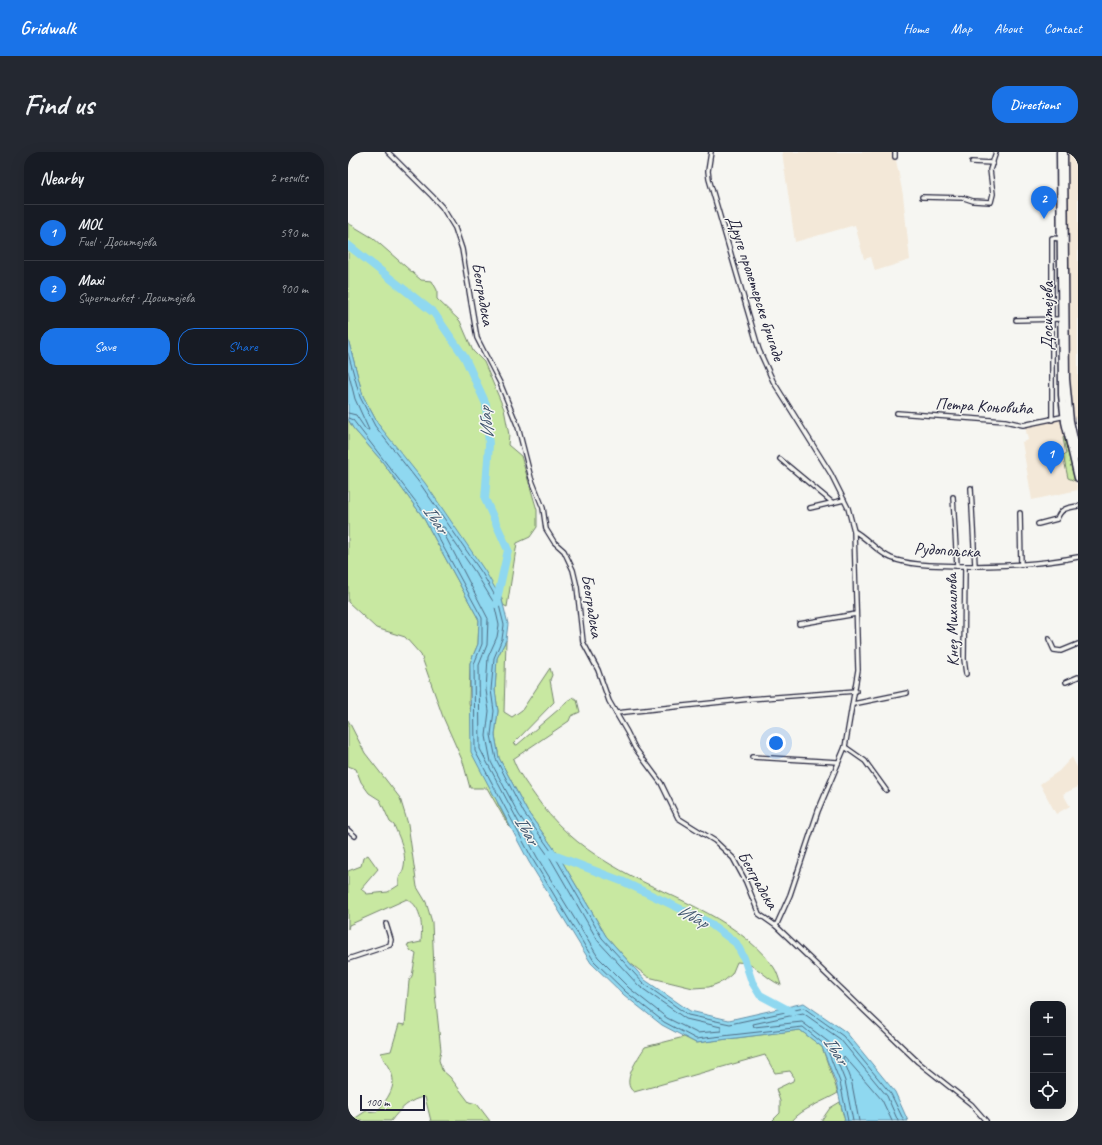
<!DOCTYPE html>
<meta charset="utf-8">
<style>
body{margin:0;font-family:Caveat,sans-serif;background:#242831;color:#f1f3f6}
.controls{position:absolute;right:12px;bottom:12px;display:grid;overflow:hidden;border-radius:8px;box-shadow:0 4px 16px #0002}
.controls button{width:36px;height:36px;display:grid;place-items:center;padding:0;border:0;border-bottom:1px solid #363941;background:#171b24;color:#f1f3f6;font:20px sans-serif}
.scale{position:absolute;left:12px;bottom:10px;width:65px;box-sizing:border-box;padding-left:4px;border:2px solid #22223b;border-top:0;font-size:11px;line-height:14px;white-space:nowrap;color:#22223b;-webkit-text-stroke:3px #f6f6f2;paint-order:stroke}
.you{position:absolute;left:428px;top:591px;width:14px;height:14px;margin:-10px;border:3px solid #fff;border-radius:50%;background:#1a73e8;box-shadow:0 0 0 6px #1a73e833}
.badge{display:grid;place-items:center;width:26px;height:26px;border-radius:50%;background:#1a73e8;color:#fff;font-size:13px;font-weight:700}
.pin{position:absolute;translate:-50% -33px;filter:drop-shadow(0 1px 2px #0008)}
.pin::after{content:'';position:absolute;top:21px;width:14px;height:12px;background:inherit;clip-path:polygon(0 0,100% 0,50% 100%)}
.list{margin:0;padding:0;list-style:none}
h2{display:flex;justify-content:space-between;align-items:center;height:52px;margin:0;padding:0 16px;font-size:17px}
h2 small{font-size:13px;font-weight:400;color:#9ea1a6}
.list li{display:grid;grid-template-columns:26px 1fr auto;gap:12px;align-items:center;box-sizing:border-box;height:56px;padding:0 16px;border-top:1px solid #363941}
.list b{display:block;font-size:15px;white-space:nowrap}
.list p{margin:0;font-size:13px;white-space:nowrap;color:#9ea1a6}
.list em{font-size:13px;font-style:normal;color:#9ea1a6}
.actions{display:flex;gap:8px;padding:12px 16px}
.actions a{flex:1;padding:9px 0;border:1px solid #1a73e8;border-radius:16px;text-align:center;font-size:14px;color:#1a73e8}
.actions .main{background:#1a73e8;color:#fff}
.icon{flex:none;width:22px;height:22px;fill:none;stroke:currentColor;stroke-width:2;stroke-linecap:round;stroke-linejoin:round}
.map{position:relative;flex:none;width:730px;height:969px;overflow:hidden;border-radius:16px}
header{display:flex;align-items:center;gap:24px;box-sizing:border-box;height:56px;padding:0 20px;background:#1a73e8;color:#fff}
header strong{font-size:19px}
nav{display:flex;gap:22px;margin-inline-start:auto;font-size:14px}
.intro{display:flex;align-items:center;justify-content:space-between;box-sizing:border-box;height:96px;padding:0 24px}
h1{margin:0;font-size:28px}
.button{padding:10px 18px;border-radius:16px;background:#1a73e8;color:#fff;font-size:14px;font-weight:700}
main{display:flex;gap:24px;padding:0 24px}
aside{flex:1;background:#171b24;border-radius:16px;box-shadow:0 4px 16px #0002}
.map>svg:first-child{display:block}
</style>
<header>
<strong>Gridwalk</strong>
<nav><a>Home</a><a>Map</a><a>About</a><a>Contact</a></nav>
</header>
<div class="intro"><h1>Find us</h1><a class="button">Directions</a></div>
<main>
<aside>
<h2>Nearby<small>2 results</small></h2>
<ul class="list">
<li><span class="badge">1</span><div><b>MOL</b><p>Fuel · Доситејева</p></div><em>590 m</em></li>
<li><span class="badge">2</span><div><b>Maxi</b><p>Supermarket · Доситејева</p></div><em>900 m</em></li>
</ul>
<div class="actions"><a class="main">Save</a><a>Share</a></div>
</aside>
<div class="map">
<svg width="730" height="969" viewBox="0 0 730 969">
<rect width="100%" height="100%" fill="#f6f6f2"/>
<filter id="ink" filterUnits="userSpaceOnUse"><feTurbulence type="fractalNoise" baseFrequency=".025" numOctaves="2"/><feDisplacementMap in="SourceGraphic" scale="8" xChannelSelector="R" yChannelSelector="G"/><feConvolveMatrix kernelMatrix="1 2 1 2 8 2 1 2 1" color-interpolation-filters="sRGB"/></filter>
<g filter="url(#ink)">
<g fill="#f3e8d8">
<polygon points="434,0 545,0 545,8 548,8 555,43 562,108 527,119 523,105 516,107 507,73 447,90"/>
<polygon points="716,0 730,0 730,267 721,268"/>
<polygon points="712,267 730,338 684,348 674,290 680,288 677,274"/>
<polygon points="724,605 730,617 730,635 715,642 722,654 708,662 692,632 711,619"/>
</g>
<g fill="#c8e8a1" stroke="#75856e">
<polygon points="0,71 25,86 73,128 84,129 89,138 89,147 112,169 125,199 136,210 156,257 161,283 160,293 173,304 189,358 189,375 182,385 169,391 159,455 155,453 154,447 30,272 15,244 0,187"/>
<polygon points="0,267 5,276 33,308 75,365 131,468 130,492 122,511 121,552 150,652 162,675 160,673 139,636 122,636 115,610 95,565 73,503 57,485 28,476 0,450"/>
<polygon points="716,284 727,329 720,326 715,303 718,302 715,286"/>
<path d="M158,488L156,560L164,565L174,558L202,516L204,523L202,528L206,550L165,592L169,593L225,545L229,548L232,560L223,564L221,569L165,607C169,619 178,631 185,641C206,672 230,693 262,712C318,746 383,760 425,814C429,819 431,827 433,833C417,827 408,810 389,810L384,822L376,829L361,835L345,836L300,825L282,811L258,784L209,701L179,659L151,606L147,583L150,559L147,538L149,506Z"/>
<path d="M0,568L17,601L52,646L60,672L69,735L78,750L84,770L87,841L92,889L93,898L91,908L94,918L102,925L121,950L129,952L142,969H83L77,945C63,946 51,958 43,969H3L18,959L29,960C38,948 51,934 42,918C39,912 35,908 33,901L43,899L51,872L57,873L61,829L64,824L68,802L63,799L59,793L73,790C74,776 75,755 59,747L1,773L0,777V719L13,714L15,706L20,703L30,717L13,737L19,742L40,740L51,733C50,725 52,725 55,718C60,702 52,688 46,673L42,670L32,648L21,641L13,630L8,617L0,614Z"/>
<path d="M452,878L474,895L490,941C477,949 453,957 444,969H424L432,961V949L428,937L445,929L446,925L442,919L427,921L417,903L286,940C272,931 290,906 297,895L336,885L348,891Z"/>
<polygon points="492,950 497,969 473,969 482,956"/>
</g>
<polygon fill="#8fd8f0" stroke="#638fa8" points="0,187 15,244 30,272 77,331 137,419 154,448 160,472 158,488 149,506 147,538 150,559 147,583 151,606 179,659 209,701 258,784 297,828 342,859 381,868 456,851 498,880 547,940 560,969 497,969 488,931 474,895 452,878 348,891 314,873 276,843 243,811 181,710 123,600 122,511 130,492 131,468 75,365 33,308 5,276 0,267"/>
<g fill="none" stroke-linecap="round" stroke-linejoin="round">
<g stroke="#4e6b83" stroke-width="1">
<polyline points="0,201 12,245 27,274 73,333 134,421 150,449 156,473 154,487 146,506 143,538 146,559 143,583 148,607 176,661 206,703 254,786 295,831 340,863 382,872 456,856 495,884 543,942 556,969"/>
<polyline points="0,219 7,247 21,278 18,278 8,263 0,261"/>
<polyline points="0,266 5,268 78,363 134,466 134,492 126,512 127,599 185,708 246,809 278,840 316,870 348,887 455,875 478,894 492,930 500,969"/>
<polygon points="93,375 96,375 129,423 146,451 151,473 149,485 140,505 138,538 141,559 138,584 143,610 171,663 202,706 250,789 291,834 338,867 373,875 373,879 349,881 319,866 281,836 250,805 189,705 132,597 131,513 139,493 140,467"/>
<polyline points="505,969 497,929 482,891 454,870 406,875 405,872 455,861 492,887 539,944 550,969"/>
<polyline points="511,969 503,927 495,906 496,904 534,948 544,969"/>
</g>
<g stroke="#8fd8f0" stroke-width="8">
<polyline points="0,93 86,161 117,206 138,252 141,293 137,347 160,398 148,452"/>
<polyline points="203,702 276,730 360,770 388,791 396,806 404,830 412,843 444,860"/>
</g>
<defs>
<g id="minor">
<polyline points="40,0 84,44 94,55 107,76 114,97 129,186 152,231 170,275 183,326 195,356 198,377 206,390 216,399 225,418 229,435 235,490 250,518 261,549 279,580 287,596 313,631 330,666 367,689 385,706 398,730 411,762 428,774 570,910 623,952 638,969"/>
<polyline points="363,0 360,19 361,27 411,198 425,229 483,322 500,356 506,379"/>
<polyline points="547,0 547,5"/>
<polyline points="624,10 645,11"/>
<polyline points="574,45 616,46 625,49 643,50 645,42 642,18 648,0"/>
<polyline points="668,168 713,167"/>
<polyline points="549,261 657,269 675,273 718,264"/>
<polyline points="704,268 704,86 714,87"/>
<polyline points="432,307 485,351"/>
<polyline points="623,336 627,414"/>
<polyline points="605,345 609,414"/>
<polyline points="462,356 496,348"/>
<polyline points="672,361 673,413"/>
<path d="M690,372L709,367C713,356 719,356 730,354"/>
<polyline points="617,414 616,507 618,522"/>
<polyline points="451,472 508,462"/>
<polyline points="701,487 706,498 713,499 730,492"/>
<polyline points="718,530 730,525"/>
<polyline points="505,552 559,541"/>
<polyline points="268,561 402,547 508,539"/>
<polyline points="497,595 517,609 538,638"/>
<polyline points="404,605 490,610"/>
<polyline points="0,678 7,684"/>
<path d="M428,774L442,743L470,659L497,595L510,518L506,379C519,386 529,400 543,406C563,414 587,413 609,414C650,414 690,413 730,405"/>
<polyline points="0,807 42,793 43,788 38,772"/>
</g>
<g id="primary">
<polyline points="712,0 714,243 717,270 730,326"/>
<polyline points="716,0 718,227 722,269 730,305"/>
</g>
</defs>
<use href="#minor" stroke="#22223b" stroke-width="6"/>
<use href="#primary" stroke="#22223b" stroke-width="9"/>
<use href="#minor" stroke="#f6f6f2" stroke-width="3.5"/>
<use href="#primary" stroke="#f6f6f2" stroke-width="6"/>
</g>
</g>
<g text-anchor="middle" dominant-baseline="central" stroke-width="3" stroke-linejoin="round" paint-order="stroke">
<g font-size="17" fill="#22223b" stroke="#f6f6f2">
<text transform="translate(408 136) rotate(72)">Друге пролетерске бригаде</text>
<text transform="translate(135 142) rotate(80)">Београдска</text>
<text transform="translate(699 164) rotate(-90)">Доситејева</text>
<text transform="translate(636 254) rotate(3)">Петра Коњовића</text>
<text transform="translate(599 398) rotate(3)">Рудопољска</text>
<text transform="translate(244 454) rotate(81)">Београдска</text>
<text transform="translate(604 468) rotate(-91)">Кнез Михаилова</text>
<text transform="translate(410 728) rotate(60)">Београдска</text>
</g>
<g font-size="18" font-style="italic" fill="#435971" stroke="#f6f6f2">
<text transform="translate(138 271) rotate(-97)">Ибар</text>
<text transform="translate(88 367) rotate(56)">Ibar</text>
<text transform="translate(179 678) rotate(59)">Ibar</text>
<text transform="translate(345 764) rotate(28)">Ибар</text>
<text transform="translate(488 898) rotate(57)">Ibar</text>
</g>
</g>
</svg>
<div class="controls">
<button>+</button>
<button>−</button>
<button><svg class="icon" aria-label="locate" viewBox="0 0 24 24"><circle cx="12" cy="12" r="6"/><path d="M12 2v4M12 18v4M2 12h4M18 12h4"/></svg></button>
</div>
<div class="scale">100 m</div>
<div class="you"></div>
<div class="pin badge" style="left:703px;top:322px">1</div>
<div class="pin badge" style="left:696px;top:67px">2</div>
</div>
</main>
